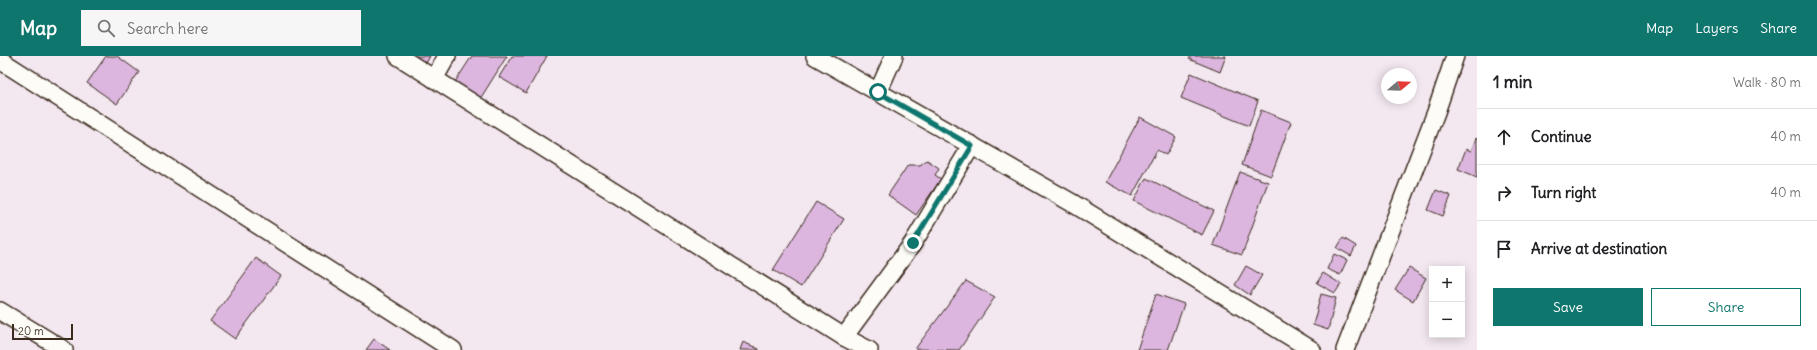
<!DOCTYPE html>
<meta charset="utf-8">
<style>
body{margin:0;font-family:Delius,sans-serif;background:#f6f6f6;color:#202124}
.controls{position:absolute;right:12px;bottom:12px;display:grid;overflow:hidden;border-radius:0px;box-shadow:0 2px 10px #0003}
.controls button{width:36px;height:36px;display:grid;place-items:center;padding:0;border:0;border-bottom:1px solid #e0e0e0;background:#fff;color:#202124;font:20px sans-serif}
.compass{position:absolute;left:1381px;top:12px;width:36px;height:36px;border-radius:50%;background:#fff;box-shadow:0 2px 10px #0003;rotate:71deg}
.scale{position:absolute;left:12px;bottom:10px;width:61px;box-sizing:border-box;padding-left:4px;border:2px solid #3b2a1e;border-top:0;font-size:11px;line-height:14px;white-space:nowrap;color:#3b2a1e;-webkit-text-stroke:3px #fdfcf7;paint-order:stroke}
.stop{position:absolute;width:12px;height:12px;margin:-9px;border:3px solid #0f766e;border-radius:50%;background:#fff}
.stop.end{background:#0f766e;border-color:#fff;box-shadow:0 1px 4px #0008}
.list{margin:0;padding:0;list-style:none}
h2{display:flex;justify-content:space-between;align-items:center;height:52px;margin:0;padding:0 16px;font-size:17px}
h2 small{font-size:13px;font-weight:400;color:#757577}
.list li{display:grid;grid-template-columns:26px 1fr auto;gap:12px;align-items:center;box-sizing:border-box;height:56px;padding:0 16px;border-top:1px solid #e0e0e0}
.list b{display:block;font-size:15px;white-space:nowrap}
.list em{font-size:13px;font-style:normal;color:#757577}
.actions{display:flex;gap:8px;padding:12px 16px}
.actions a{flex:1;padding:9px 0;border:1px solid #0f766e;border-radius:0px;text-align:center;font-size:14px;color:#0f766e}
.actions .main{background:#0f766e;color:#fff}
.icon{flex:none;width:22px;height:22px;fill:none;stroke:currentColor;stroke-width:2;stroke-linecap:round;stroke-linejoin:round}
.map{position:relative;flex:none;width:1477px;height:294px;overflow:hidden}
header{display:flex;align-items:center;gap:24px;box-sizing:border-box;height:56px;padding:0 20px;background:#0f766e;color:#fff}
header strong{font-size:19px}
nav{display:flex;gap:22px;margin-inline-start:auto;font-size:14px}
.search{width:280px;height:36px;background:#f6f6f6;display:flex;align-items:center;gap:10px;box-sizing:border-box;padding:0 14px;border-radius:0px;color:#757577;font-size:15px}
main{display:flex}
aside{flex:1;background:#fff}
.map>svg:first-child{display:block}
</style>
<header>
<strong>Map</strong>
<div class="search"><svg class="icon" aria-label="search" viewBox="0 0 24 24"><circle cx="10" cy="10" r="6"/><path d="M15 15l6 6"/></svg>Search here</div>
<nav><a>Map</a><a>Layers</a><a>Share</a></nav>
</header>
<main>
<div class="map">
<svg width="1477" height="294" viewBox="0 0 1477 294">
<rect width="100%" height="100%" fill="#f3e7f0"/>
<filter id="ink" filterUnits="userSpaceOnUse"><feTurbulence type="fractalNoise" baseFrequency=".025" numOctaves="2"/><feDisplacementMap in="SourceGraphic" scale="8" xChannelSelector="R" yChannelSelector="G"/><feConvolveMatrix kernelMatrix="1 2 1 2 8 2 1 2 1" color-interpolation-filters="sRGB"/></filter>
<g filter="url(#ink)">
<g fill="#dcb6df" stroke="#3b2a1e">
<polygon points="106,0 117,0 139,16 117,48 87,27"/>
<polygon points="409,0 430,0 425,9"/>
<polygon points="472,0 507,0 480,43 455,26"/>
<polygon points="512,0 547,0 526,37 499,21"/>
<polygon points="1191,0 1226,0 1220,16 1189,3"/>
<polygon points="1191,17 1258,45 1249,70 1181,42"/>
<polygon points="1261,54 1291,66 1271,120 1242,109"/>
<polygon points="1140,61 1176,81 1166,99 1157,94 1132,140 1105,126"/>
<polygon points="1476,82 1477,83 1477,121 1458,113 1466,93 1471,95"/>
<polygon points="927,104 939,112 935,119 941,123 916,159 888,139 908,109 920,109"/>
<polygon points="1240,116 1268,126 1242,199 1213,189"/>
<polygon points="1146,122 1214,155 1202,179 1134,145"/>
<polygon points="1436,134 1451,140 1443,160 1428,154"/>
<polygon points="816,146 844,163 801,231 773,214"/>
<polygon points="1343,182 1356,190 1351,200 1337,192"/>
<polygon points="1334,198 1347,204 1340,219 1327,213"/>
<polygon points="256,202 281,220 235,283 210,265"/>
<polygon points="1246,210 1262,219 1250,239 1235,229"/>
<polygon points="1409,212 1426,222 1413,245 1395,234"/>
<polygon points="1323,217 1341,228 1335,237 1317,227"/>
<polygon points="966,225 995,241 959,294 915,293"/>
<polygon points="1156,238 1184,248 1168,294 1137,294"/>
<polygon points="1321,238 1336,242 1328,274 1313,269"/>
<polygon points="374,283 390,294 366,294"/>
<polygon points="743,286 759,293 759,294 740,294"/>
</g>
<g fill="none" stroke-linecap="round" stroke-linejoin="round">
<defs>
<g id="minor">
<polyline points="398,0 844,281 869,294"/>
<polyline points="815,0 1074,148 1312,294"/>
<polyline points="0,4 453,294"/>
<polyline points="434,23 447,0"/>
<polyline points="878,36 894,0"/>
<polyline points="0,255 64,294"/>
<polyline points="844,281 913,187 972,89"/>
<polyline points="1345,294 1436,56 1455,0"/>
</g>
</defs>
<use href="#minor" stroke="#3b2a1e" stroke-width="20"/>
<use href="#minor" stroke="#fdfcf7" stroke-width="17"/>
</g>
</g>
<g fill="none" stroke-linecap="round" stroke-linejoin="round" filter="url(#ink)">
<polyline stroke="#0f766e" stroke-width="5" points="878,36 972,90 913,187"/>
</g>
</svg>
<div class="controls">
<button>+</button>
<button>−</button>
</div>
<svg class="compass" viewBox="-18 -18 36 36"><path d="M0-13l5 13h-10z" fill="#e53935"/><path d="M0 13l5-13h-10z" fill="#757577"/></svg>
<div class="scale">20 m</div>
<div class="stop" style="left:878px;top:36px"></div>
<div class="stop end" style="left:913px;top:187px"></div>
</div>
<aside>
<h2>1 min<small>Walk · 80 m</small></h2>
<ul class="list">
<li><svg class="icon" aria-label="ahead" viewBox="0 0 24 24"><path d="M12 20V5M6 11l6-6 6 6"/></svg><div><b>Continue</b></div><em>40 m</em></li>
<li><svg class="icon" aria-label="right" viewBox="0 0 24 24"><path d="M7 20v-9h11M14 6l5 5-5 5"/></svg><div><b>Turn right</b></div><em>40 m</em></li>
<li><svg class="icon" aria-label="arrive" viewBox="0 0 24 24"><path d="M6 21V4h12l-3 4 3 4H6"/></svg><div><b>Arrive at destination</b></div></li>
</ul>
<div class="actions"><a class="main">Save</a><a>Share</a></div>
</aside>
</main>
